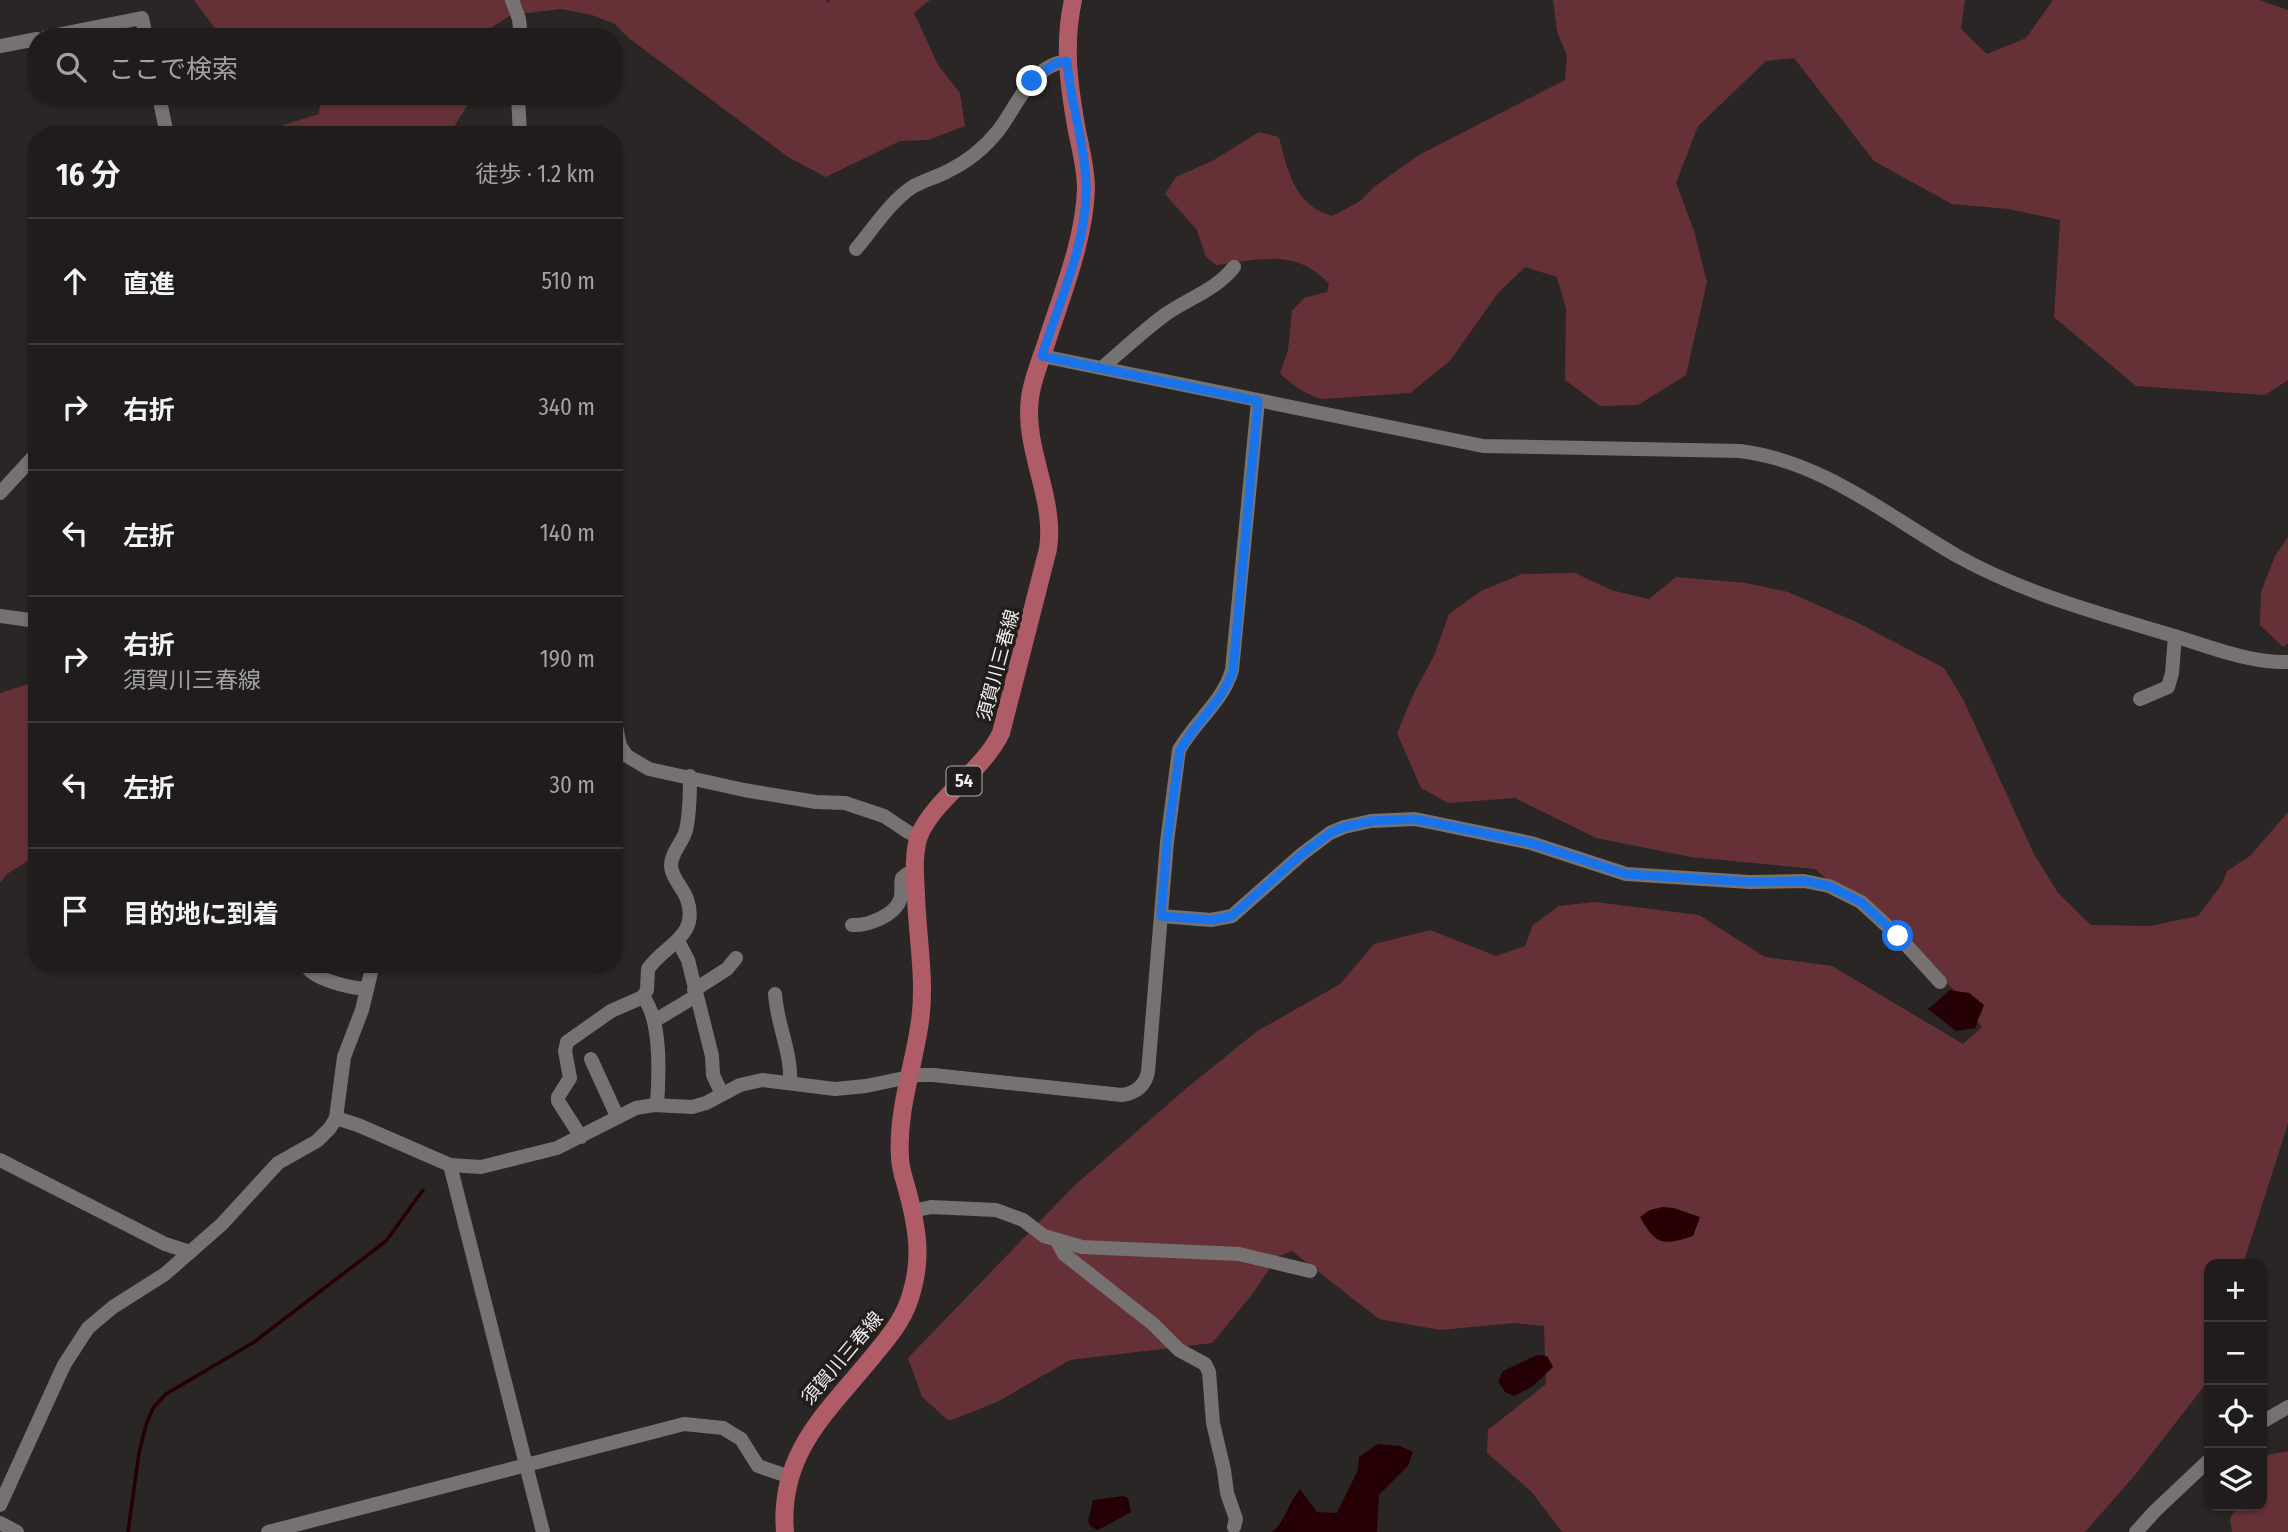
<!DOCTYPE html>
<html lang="ja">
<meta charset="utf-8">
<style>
body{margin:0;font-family:"Fira Sans Condensed","Noto Sans JP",sans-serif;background:#282525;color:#f1f3f6}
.controls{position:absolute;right:21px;bottom:21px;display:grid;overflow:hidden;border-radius:14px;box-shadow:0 2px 5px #0004}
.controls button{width:63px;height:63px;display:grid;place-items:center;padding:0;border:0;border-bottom:2px solid #3d3a3b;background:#201c1c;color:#f1f3f6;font:35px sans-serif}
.stop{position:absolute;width:21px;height:21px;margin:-16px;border:5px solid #1a73e8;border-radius:50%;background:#fff}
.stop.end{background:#1a73e8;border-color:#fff;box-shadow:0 2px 7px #0008}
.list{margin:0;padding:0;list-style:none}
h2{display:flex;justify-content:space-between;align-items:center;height:91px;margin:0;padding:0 28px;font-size:30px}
h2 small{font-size:23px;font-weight:400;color:#a2a1a3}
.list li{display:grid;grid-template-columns:46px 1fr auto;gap:21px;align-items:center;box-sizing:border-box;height:126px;padding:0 28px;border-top:2px solid #3d3a3b}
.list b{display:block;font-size:26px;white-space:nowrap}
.list p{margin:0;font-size:23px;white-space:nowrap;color:#a2a1a3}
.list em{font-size:23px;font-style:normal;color:#a2a1a3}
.icon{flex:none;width:38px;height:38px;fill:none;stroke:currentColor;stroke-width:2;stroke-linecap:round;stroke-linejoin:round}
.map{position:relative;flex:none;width:2288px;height:1532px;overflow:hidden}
.search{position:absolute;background:#201c1c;box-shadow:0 2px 5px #0004;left:28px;top:28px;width:595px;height:77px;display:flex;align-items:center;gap:18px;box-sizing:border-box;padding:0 24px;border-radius:28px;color:#a2a1a3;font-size:26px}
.panel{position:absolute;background:#201c1c;box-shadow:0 2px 5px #0004;left:28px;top:126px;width:595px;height:847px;border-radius:28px}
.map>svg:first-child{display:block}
</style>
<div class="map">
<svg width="2288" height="1532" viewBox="0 0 2288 1532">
<rect width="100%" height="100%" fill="#2a2626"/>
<g fill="#663136">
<polygon points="194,0 826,0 828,3 830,0 930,0 914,13 938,65 960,93 965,126 928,140 900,141 826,177 788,157 630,39 615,24 592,15 561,9 511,15 484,32 483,37 226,37 219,34"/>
<path d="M1553,0H1965L1961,29L1987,54L2026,38L2053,0H2259L2288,10V380L2265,395L2136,386L2054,317L2060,220L2008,209L1952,204L1874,161L1794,58L1766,61L1698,126L1676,183L1694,231L1707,282L1686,375L1638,405L1600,406L1565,380L1566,309L1557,277L1525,267L1498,293L1450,361L1410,393L1322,399C1305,394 1293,386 1280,373L1288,350L1292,311L1304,298L1327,292L1329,284C1296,247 1259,260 1216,265L1206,257L1197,230L1165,194L1176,177L1214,160L1259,132L1279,137C1287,170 1295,206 1332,216L1359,202L1374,187L1419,155L1565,80L1567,55L1557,32Z"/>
<polygon points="321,96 473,96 449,135 252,135 319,114"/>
<polygon points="2288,537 2288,643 2283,647 2260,625 2261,592 2275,556"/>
<polygon points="1575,573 1611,590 1649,599 1676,577 1746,583 1788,592 1856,622 1944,668 1963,699 2034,854 2058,893 2091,925 2150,926 2198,916 2222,884 2227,871 2250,856 2288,812 2288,1124 2243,1264 2209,1264 2209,1373 2205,1385 2135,1475 2085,1532 1562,1532 1531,1491 1487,1453 1488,1430 1546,1384 1544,1326 1514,1323 1440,1330 1379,1319 1292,1251 1277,1257 1254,1292 1212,1343 1070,1360 997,1402 949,1421 922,1397 908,1358 1075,1185 1188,1087 1256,1032 1340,984 1374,944 1430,930 1496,956 1525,946 1533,925 1559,906 1595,902 1699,915 1765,957 1832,966 1963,1044 1982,1027 1954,990 1910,948 1815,869 1691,857 1596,838 1515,798 1448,803 1421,788 1397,733 1414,693 1434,656 1449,614 1481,591 1522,574"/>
<polygon points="37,681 37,855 7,874 0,883 0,693"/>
<polygon points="2288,1451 2288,1532 2232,1532 2230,1519 2237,1506 2262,1506 2262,1465 2268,1455"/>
</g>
<g fill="#250004">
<polygon points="1950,990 1969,993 1984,1005 1975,1028 1956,1031 1928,1009"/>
<path d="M1663,1207L1674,1208L1700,1217L1693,1236C1662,1246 1656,1245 1640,1217L1650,1210Z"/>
<polygon points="1537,1355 1547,1356 1553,1367 1533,1386 1514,1396 1505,1392 1498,1381 1503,1371"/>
<path d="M1378,1444L1400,1446L1413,1452L1408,1466L1379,1495L1377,1532H1272C1286,1521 1288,1503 1300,1489L1317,1512L1337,1513L1358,1470L1359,1457Z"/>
<polygon points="1123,1496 1128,1498 1131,1512 1098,1530 1091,1527 1088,1522 1093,1500"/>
</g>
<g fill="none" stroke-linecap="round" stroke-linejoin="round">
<polyline stroke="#250004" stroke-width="3.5" points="128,1532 139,1453 146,1425 153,1408 166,1394 254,1342 386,1241 423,1190"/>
<g stroke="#777272" stroke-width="14">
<polyline points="512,0 519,19 521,37"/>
<polyline points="46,37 142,18 146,37"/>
<polyline points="0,46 37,39"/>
<polyline points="159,96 167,135"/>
<polyline points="518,96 520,135"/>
<path d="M856,249C873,229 891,200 914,186C925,180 937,177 948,171C967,162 985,147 998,131C1018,105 1030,66 1067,61"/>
<path d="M1042,356L1483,446L1740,451C1823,461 1889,517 1959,557C2026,594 2101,614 2174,636C2211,647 2249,663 2288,662"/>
<path d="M1103,367C1124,349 1144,330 1166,314C1189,298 1216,290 1234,267"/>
<polyline points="0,493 37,453"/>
<polyline points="0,616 37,621"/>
<polyline points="2140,699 2168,687 2172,673 2175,636"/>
<polyline points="614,716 620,746 627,756 649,769 744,790 816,802 845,803 884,816 908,832 919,837"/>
<polyline points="1161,916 1211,920 1232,916 1302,854 1330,833 1344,827 1371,821 1415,819 1531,843 1626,874 1749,882 1804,881 1829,886 1861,902 1898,936 1940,982"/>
<path d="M852,925C867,926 894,916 900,900C903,893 900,886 902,878L907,874L915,879"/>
<polyline points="678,941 688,960 712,1056 713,1075 722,1094"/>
<path d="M305,964C312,980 351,988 367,989"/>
<polyline points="694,990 727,969 736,958"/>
<path d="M775,994C777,1025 792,1053 790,1083"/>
<path d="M643,997C662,1020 659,1076 657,1105"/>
<polyline points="654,1021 696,996"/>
<polyline points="591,1059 617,1116"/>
<path d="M336,1118L358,1125L450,1165L481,1167L557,1148L636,1108L654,1105L692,1107L706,1103L740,1085L762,1080L835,1089L866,1086L919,1075H933L1122,1095C1136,1093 1145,1086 1148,1072L1167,842L1179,750C1195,721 1223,702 1232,670L1258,401"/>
<path d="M581,1137L558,1101V1097L570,1078L565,1051L567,1042L611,1011L643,997L647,990L648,969C665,944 700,937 687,899C683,888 671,877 671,865C671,853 683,842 686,830C690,813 690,794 690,776"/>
<polyline points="0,1160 165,1244 190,1252"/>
<polyline points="450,1165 543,1532"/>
<polyline points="913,1211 931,1207 996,1210 1023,1220 1044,1236 1082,1247 1239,1254 1310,1271"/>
<polyline points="1057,1241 1064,1254 1153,1324 1179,1350 1205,1364 1209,1372 1213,1423 1224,1470 1227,1493 1236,1519 1234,1527"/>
<polyline points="2262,1422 2288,1407"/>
<polyline points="0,1505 64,1365 88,1328 113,1307 165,1274 222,1224 278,1163 317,1141 330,1128 336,1118 344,1057 362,1010 373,964"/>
<polyline points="0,1523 17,1532"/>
<polyline points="268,1532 684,1424 723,1428 741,1439 758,1466 790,1477"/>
<polyline points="2136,1532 2155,1511 2209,1460"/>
</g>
<path stroke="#b05c67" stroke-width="18" d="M785,1532C778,1450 832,1408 878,1350C893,1332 906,1315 912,1291C922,1257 917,1227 908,1193C905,1181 900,1169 900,1157C897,1110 914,1066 920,1021C926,980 917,936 916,894C915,876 913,854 919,836C934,799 983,771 1001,733L1048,549C1056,498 1023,449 1030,398C1032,381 1039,364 1045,347C1061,296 1084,243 1086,189C1086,169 1081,150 1077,131C1069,87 1063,45 1073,0"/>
</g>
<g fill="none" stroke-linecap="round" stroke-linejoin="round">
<path stroke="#1a73e8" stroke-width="9" d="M1032,81L1054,64L1067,61C1070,102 1085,143 1086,184C1088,242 1059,301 1042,356L1258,401L1233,670C1223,702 1196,721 1180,750L1167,842L1161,916L1212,920L1232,916L1302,854L1330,833L1344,827L1371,821L1415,819L1531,843L1626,874L1749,882L1804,881L1829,886L1861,902L1898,936"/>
</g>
<g text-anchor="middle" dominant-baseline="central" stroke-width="7" stroke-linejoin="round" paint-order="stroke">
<rect fill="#211d1d" stroke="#b1aeae" stroke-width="2" x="946.5" y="766.5" width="35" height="29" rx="5"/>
<g font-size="18" font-weight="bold" fill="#efecec">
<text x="964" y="781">54</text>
</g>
<g font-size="19" fill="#efecec" stroke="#211d1d">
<text transform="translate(998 665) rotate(-75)">須賀川三春線</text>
<text transform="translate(842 1358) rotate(-50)">須賀川三春線</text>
</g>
</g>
</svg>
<div class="controls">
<button>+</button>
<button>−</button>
<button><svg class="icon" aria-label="locate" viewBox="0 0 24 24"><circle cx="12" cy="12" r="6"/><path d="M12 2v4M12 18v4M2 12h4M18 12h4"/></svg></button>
<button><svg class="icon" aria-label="layers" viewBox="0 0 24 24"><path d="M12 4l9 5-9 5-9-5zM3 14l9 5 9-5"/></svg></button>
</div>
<div class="stop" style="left:1898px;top:936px"></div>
<div class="stop end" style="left:1032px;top:81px"></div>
<div class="search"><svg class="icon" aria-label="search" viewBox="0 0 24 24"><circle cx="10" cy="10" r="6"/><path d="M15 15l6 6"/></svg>ここで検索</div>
<section class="panel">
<h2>16 分<small>徒歩 · 1.2 km</small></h2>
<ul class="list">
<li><svg class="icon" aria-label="ahead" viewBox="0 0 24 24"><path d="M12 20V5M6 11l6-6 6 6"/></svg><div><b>直進</b></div><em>510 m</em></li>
<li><svg class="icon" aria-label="right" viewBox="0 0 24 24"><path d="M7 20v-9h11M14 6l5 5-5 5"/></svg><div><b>右折</b></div><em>340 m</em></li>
<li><svg class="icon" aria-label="left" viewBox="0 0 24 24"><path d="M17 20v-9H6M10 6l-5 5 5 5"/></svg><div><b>左折</b></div><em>140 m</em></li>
<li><svg class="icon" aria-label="right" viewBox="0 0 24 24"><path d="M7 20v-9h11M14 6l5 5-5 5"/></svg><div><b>右折</b><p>須賀川三春線</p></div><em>190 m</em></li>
<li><svg class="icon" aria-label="left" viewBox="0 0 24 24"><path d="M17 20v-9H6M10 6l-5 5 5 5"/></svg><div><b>左折</b></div><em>30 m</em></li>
<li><svg class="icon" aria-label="arrive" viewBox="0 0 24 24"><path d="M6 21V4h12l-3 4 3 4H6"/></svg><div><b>目的地に到着</b></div></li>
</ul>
</section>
</div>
